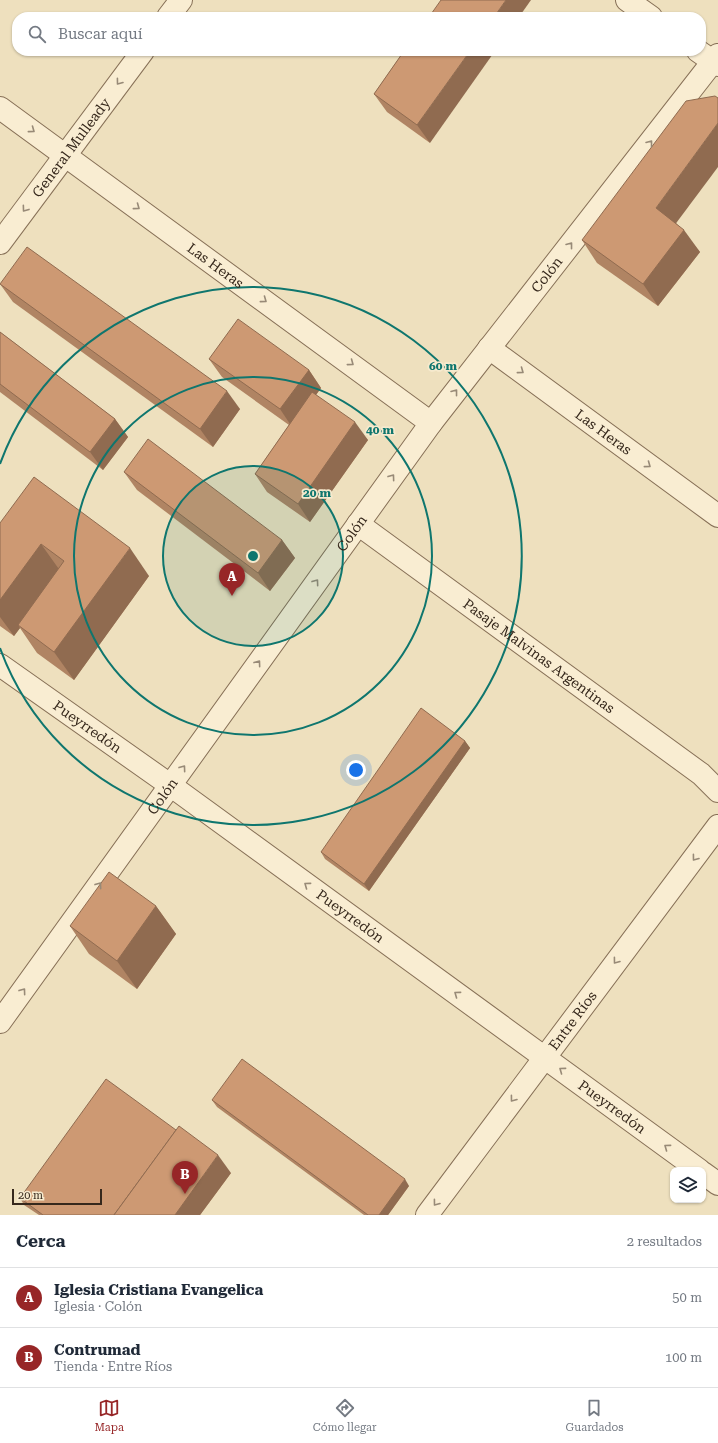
<!DOCTYPE html>
<html lang="es">
<meta charset="utf-8">
<style>
body{margin:0;font-family:"Roboto Serif",serif;background:#f2f2f3;color:#1f2937}
.controls{position:absolute;right:12px;bottom:12px;display:grid;overflow:hidden;border-radius:8px;box-shadow:0 1px 3px #0004}
.controls button{width:36px;height:36px;display:grid;place-items:center;padding:0;border:0;border-bottom:1px solid #e0e1e3;background:#fff;color:#1f2937;font:20px sans-serif}
.scale{position:absolute;left:12px;bottom:10px;width:90px;box-sizing:border-box;padding-left:4px;border:2px solid #36281c;border-top:0;font-size:11px;line-height:14px;white-space:nowrap;color:#36281c;-webkit-text-stroke:3px #f6eace;paint-order:stroke}
.you{position:absolute;left:356px;top:770px;width:14px;height:14px;margin:-10px;border:3px solid #fff;border-radius:50%;background:#1a73e8;box-shadow:0 0 0 6px #1a73e833}
.badge{display:grid;place-items:center;width:26px;height:26px;border-radius:50%;background:#972627;color:#fff;font-size:13px;font-weight:700}
.pin{position:absolute;translate:-50% -33px;filter:drop-shadow(0 1px 2px #0008)}
.pin::after{content:'';position:absolute;top:21px;width:14px;height:12px;background:inherit;clip-path:polygon(0 0,100% 0,50% 100%)}
.list{margin:0;padding:0;list-style:none}
h2{display:flex;justify-content:space-between;align-items:center;height:52px;margin:0;padding:0 16px;font-size:17px}
h2 small{font-size:13px;font-weight:400;color:#747a83}
.list li{display:grid;grid-template-columns:26px 1fr auto;gap:12px;align-items:center;box-sizing:border-box;height:60px;padding:0 16px;border-top:1px solid #e0e1e3}
.list b{display:block;font-size:15px;white-space:nowrap}
.list p{margin:0;font-size:13px;white-space:nowrap;color:#747a83}
.list em{font-size:13px;font-style:normal;color:#747a83}
.icon{flex:none;width:22px;height:22px;fill:none;stroke:currentColor;stroke-width:2;stroke-linecap:round;stroke-linejoin:round}
.map{position:relative;flex:none;width:718px;height:1215px;overflow:hidden}
.search{position:absolute;background:#fff;box-shadow:0 1px 3px #0004;left:12px;right:12px;top:12px;height:44px;display:flex;align-items:center;gap:10px;box-sizing:border-box;padding:0 14px;border-radius:16px;color:#747a83;font-size:15px}
.sheet{height:172px;background:#fff}
nav{display:flex;justify-content:space-around;align-items:center;box-sizing:border-box;height:56px;border-top:1px solid #e0e1e3;background:#fff;font-size:11px;color:#747a83}
nav a{display:grid;justify-items:center;gap:2px}
nav .on{color:#972627}
.map>svg:first-child{display:block}
</style>
<div class="map">
<svg width="718" height="1215" viewBox="0 0 718 1215">
<rect width="100%" height="100%" fill="#eee0be"/>
<g fill="none" stroke-linecap="round" stroke-linejoin="round">
<defs>
<g id="minor">
<polyline points="627,0 651,17"/>
<polyline points="168,17 181,0"/>
<polyline points="698,51 718,65"/>
<path id="s1" d="M0,108L431,423"/>
<path id="s2" d="M0,243L143,51"/>
<path id="s3" d="M489,348L718,516"/>
<path id="s4" d="M358,524L701,774L718,791"/>
<path id="s5" d="M0,665L170,785L699,1170"/>
<path id="s6" d="M0,1022L431,423L718,55"/>
<polyline points="703,1173 718,1184"/>
<path id="s7" d="M427,1215L718,826"/>
</g>
</defs>
<use href="#minor" stroke="#877057" stroke-width="24"/>
<use href="#minor" stroke="#f9edd2" stroke-width="22"/>
</g>
<g fill="#b08463">
<polygon points="404,51 430,143 387,112 374,94"/>
<polygon points="676,223 700,252 658,306 597,263 582,240"/>
<polygon points="0,284 240,409 213,447 13,302"/>
<polygon points="0,332 115,419 128,437 103,470 0,392"/>
<polygon points="209,359 309,370 321,388 316,395 368,440 310,522 267,492 255,474 289,425 222,377"/>
<polygon points="124,472 282,540 295,558 270,591 137,490"/>
<polygon points="0,523 149,576 74,680 37,653 20,628 14,636 0,626"/>
<polygon points="465,741 470,748 369,891 325,859 321,852"/>
<polygon points="156,906 176,934 137,989 89,954 70,926"/>
<polygon points="212,1100 409,1186 388,1215 364,1215 217,1107"/>
<polygon points="231,1173 200,1215 39,1215 24,1205 20,1198"/>
</g>
<g fill="#906b50">
<polygon points="506,0 531,0 519,17 494,17"/>
<polygon points="470,51 495,51 430,143 417,125"/>
<polygon points="718,123 718,167 671,230 656,208"/>
<polygon points="684,230 700,252 658,306 643,284"/>
<polygon points="309,370 321,388 292,427 280,409"/>
<polygon points="227,391 240,409 213,447 200,429"/>
<polygon points="115,419 128,437 103,470 90,452"/>
<polygon points="355,422 368,440 310,522 298,504"/>
<polygon points="282,540 295,558 270,591 258,573"/>
<polygon points="41,544 61,572 18,625 20,628 14,636 0,617 0,600"/>
<polygon points="130,548 149,576 74,680 54,652"/>
<polygon points="465,741 470,748 369,891 364,884"/>
<polygon points="156,906 176,934 137,989 117,961"/>
<polygon points="218,1155 231,1173 200,1215 175,1215"/>
<polygon points="405,1179 409,1186 388,1215 379,1215"/>
</g>
<g fill="#cd9973" stroke="#906b50">
<polygon points="441,0 506,0 494,17 429,17"/>
<polygon points="404,51 470,51 417,125 374,94"/>
<polygon points="715,96 718,98 718,123 656,208 684,230 643,284 582,240 686,101"/>
<polygon points="27,247 227,391 200,429 0,284"/>
<polygon points="238,319 309,370 280,409 209,359"/>
<polygon points="0,332 115,419 90,452 0,384"/>
<polygon points="312,392 355,422 298,504 255,474"/>
<polygon points="148,439 282,540 258,573 124,472"/>
<polygon points="34,477 130,548 54,652 18,625 64,561 41,544 0,600 0,523"/>
<polygon points="421,708 465,741 364,884 321,852"/>
<polygon points="109,872 156,906 117,961 70,926"/>
<polygon points="242,1059 405,1179 379,1215 368,1215 212,1100"/>
<polygon points="106,1079 176,1130 114,1215 43,1215 20,1198"/>
<polygon points="179,1126 218,1155 175,1215 114,1215"/>
</g>
<defs><path id="oneway-chevron" d="M-2-3.5L2.5 0L-2 3.5" fill="none" stroke-width="1.6" stroke-linecap="round" stroke-linejoin="round"/></defs>
<g stroke="#988a77">
<use href="#oneway-chevron" transform="translate(119 82) rotate(127)"/>
<use href="#oneway-chevron" transform="translate(32 130) rotate(36)"/>
<use href="#oneway-chevron" transform="translate(650 143) rotate(-52)"/>
<use href="#oneway-chevron" transform="translate(137 207) rotate(36)"/>
<use href="#oneway-chevron" transform="translate(25 209) rotate(126)"/>
<use href="#oneway-chevron" transform="translate(570 245) rotate(-52)"/>
<use href="#oneway-chevron" transform="translate(264 300) rotate(36)"/>
<use href="#oneway-chevron" transform="translate(351 363) rotate(37)"/>
<use href="#oneway-chevron" transform="translate(521 371) rotate(36)"/>
<use href="#oneway-chevron" transform="translate(455 392) rotate(-52)"/>
<use href="#oneway-chevron" transform="translate(648 465) rotate(36)"/>
<use href="#oneway-chevron" transform="translate(392 477) rotate(-54)"/>
<use href="#oneway-chevron" transform="translate(316 582) rotate(-54)"/>
<use href="#oneway-chevron" transform="translate(258 663) rotate(-54)"/>
<use href="#oneway-chevron" transform="translate(183 768) rotate(-54)"/>
<use href="#oneway-chevron" transform="translate(695 858) rotate(127)"/>
<use href="#oneway-chevron" transform="translate(99 885) rotate(-54)"/>
<use href="#oneway-chevron" transform="translate(307 885) rotate(-144)"/>
<use href="#oneway-chevron" transform="translate(616 961) rotate(127)"/>
<use href="#oneway-chevron" transform="translate(23 991) rotate(-54)"/>
<use href="#oneway-chevron" transform="translate(457 994) rotate(-144)"/>
<use href="#oneway-chevron" transform="translate(562 1070) rotate(-144)"/>
<use href="#oneway-chevron" transform="translate(513 1099) rotate(127)"/>
<use href="#oneway-chevron" transform="translate(667 1147) rotate(-144)"/>
<use href="#oneway-chevron" transform="translate(436 1203) rotate(127)"/>
</g>
<circle cx="253" cy="556" r="90" fill="#0f766e" fill-opacity=".12"/>
<g fill="none" stroke="#0f766e" stroke-width="2">
<circle cx="253" cy="556" r="90"/>
<circle cx="253" cy="556" r="179"/>
<path d="M0 464A269 269 0 1 1 0 648"/>
</g>
<g text-anchor="middle" dominant-baseline="central" stroke-width="3.5" stroke-linejoin="round" paint-order="stroke">
<g font-size="14" fill="#36281c" stroke="#f6eace">
<text stroke="none"><textPath href="#s2" startOffset="119">General Mulleady</textPath></text>
<text stroke="none"><textPath href="#s1" startOffset="267">Las Heras</textPath></text>
<text stroke="none"><textPath href="#s6" startOffset="926">Colón</textPath></text>
<text stroke="none"><textPath href="#s3" startOffset="142">Las Heras</textPath></text>
<text stroke="none"><textPath href="#s6" startOffset="602">Colón</textPath></text>
<text stroke="none"><textPath href="#s4" startOffset="224">Pasaje Malvinas Argentinas</textPath></text>
<text stroke="none"><textPath href="#s5" startOffset="107">Pueyrredón</textPath></text>
<text stroke="none"><textPath href="#s6" startOffset="278">Colón</textPath></text>
<text stroke="none"><textPath href="#s5" startOffset="431">Pueyrredón</textPath></text>
<text stroke="none"><textPath href="#s7" startOffset="243">Entre Ríos</textPath></text>
<text stroke="none"><textPath href="#s5" startOffset="755">Pueyrredón</textPath></text>
</g>
</g>
<circle cx="253" cy="556" r="6" fill="#0f766e" stroke="#f6eace" stroke-width="2"/>
<g font-size="12" text-anchor="middle" font-weight="bold" fill="#0f766e" stroke="#f6eace" stroke-width="3.5" stroke-linejoin="round" paint-order="stroke">
<text x="443" y="370">60 m</text>
<text x="380" y="434">40 m</text>
<text x="317" y="497">20 m</text>
</g>
</svg>
<div class="controls">
<button><svg class="icon" aria-label="layers" viewBox="0 0 24 24"><path d="M12 4l9 5-9 5-9-5zM3 14l9 5 9-5"/></svg></button>
</div>
<div class="scale">20 m</div>
<div class="you"></div>
<div class="pin badge" style="left:232px;top:596px">A</div>
<div class="pin badge" style="left:185px;top:1194px">B</div>
<div class="search"><svg class="icon" aria-label="search" viewBox="0 0 24 24"><circle cx="10" cy="10" r="6"/><path d="M15 15l6 6"/></svg>Buscar aquí</div>
</div>
<section class="sheet">
<h2>Cerca<small>2 resultados</small></h2>
<ul class="list">
<li><span class="badge">A</span><div><b>Iglesia Cristiana Evangelica</b><p>Iglesia · Colón</p></div><em>50 m</em></li>
<li><span class="badge">B</span><div><b>Contrumad</b><p>Tienda · Entre Ríos</p></div><em>100 m</em></li>
</ul>
</section>
<nav>
<a class="on"><svg class="icon" aria-label="map" viewBox="0 0 24 24"><path d="M3 6l6-2 6 2 6-2v14l-6 2-6-2-6 2zM9 4v14M15 6v14"/></svg>Mapa</a>
<a><svg class="icon" aria-label="directions" viewBox="0 0 24 24"><path d="M12 3l9 9-9 9-9-9zM9 14v-3h6M13 9l2 2-2 2"/></svg>Cómo llegar</a>
<a><svg class="icon" aria-label="saved" viewBox="0 0 24 24"><path d="M7 4h10v16l-5-4-5 4z"/></svg>Guardados</a>
</nav>
